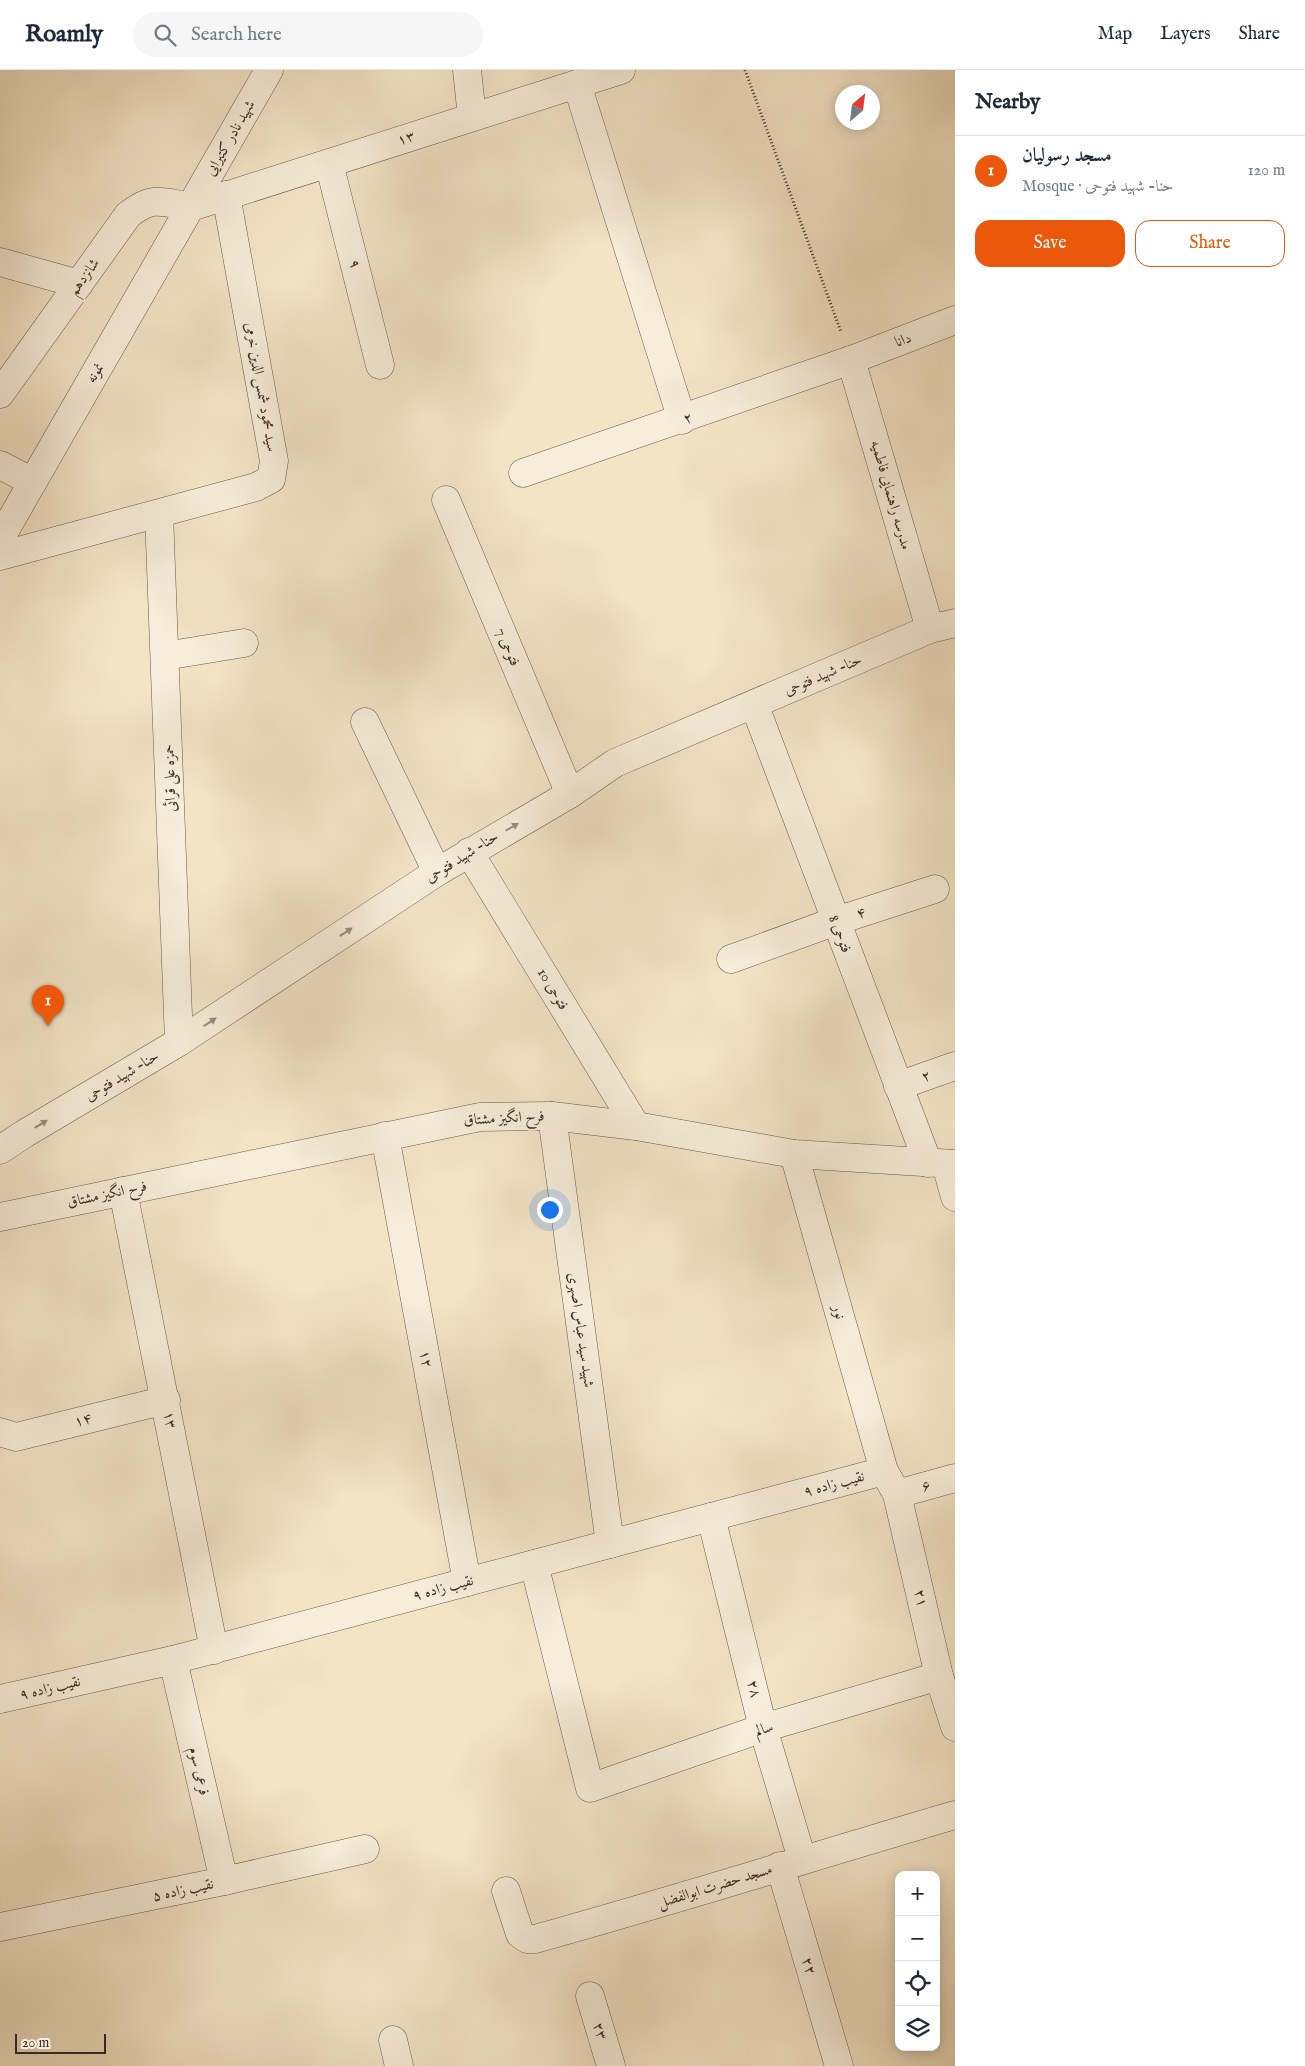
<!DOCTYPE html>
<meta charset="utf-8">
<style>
body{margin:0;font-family:"IM FELL English",Amiri,serif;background:#f6f6f7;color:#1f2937}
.controls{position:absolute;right:15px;bottom:15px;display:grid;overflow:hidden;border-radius:10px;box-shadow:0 2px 12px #0003}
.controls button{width:45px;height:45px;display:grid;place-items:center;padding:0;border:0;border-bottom:1px solid #e0e1e3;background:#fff;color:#1f2937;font:25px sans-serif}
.compass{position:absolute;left:835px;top:15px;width:45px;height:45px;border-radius:50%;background:#fff;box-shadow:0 2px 12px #0003;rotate:28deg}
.scale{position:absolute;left:15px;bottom:12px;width:91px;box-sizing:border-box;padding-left:5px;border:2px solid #382b25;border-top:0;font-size:14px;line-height:18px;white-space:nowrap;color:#382b25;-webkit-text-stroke:4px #f7edda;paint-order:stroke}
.you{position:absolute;left:549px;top:1139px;width:18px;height:18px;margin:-12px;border:4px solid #fff;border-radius:50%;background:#1a73e8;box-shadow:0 0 0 8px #1a73e833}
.badge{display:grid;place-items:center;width:32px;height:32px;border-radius:50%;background:#ea580c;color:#fff;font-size:16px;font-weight:700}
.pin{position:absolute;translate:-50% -41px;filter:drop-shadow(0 1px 2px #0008)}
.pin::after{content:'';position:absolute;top:26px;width:18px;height:15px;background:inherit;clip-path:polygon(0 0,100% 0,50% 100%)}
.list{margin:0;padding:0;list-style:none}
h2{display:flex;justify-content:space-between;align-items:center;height:65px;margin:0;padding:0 20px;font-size:21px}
h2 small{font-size:16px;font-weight:400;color:#747a83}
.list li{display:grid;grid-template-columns:32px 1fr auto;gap:15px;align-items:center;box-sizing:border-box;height:70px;padding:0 20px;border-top:1px solid #e0e1e3}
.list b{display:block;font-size:19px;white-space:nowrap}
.list p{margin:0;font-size:16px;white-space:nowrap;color:#747a83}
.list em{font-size:16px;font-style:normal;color:#747a83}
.actions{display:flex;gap:10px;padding:15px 20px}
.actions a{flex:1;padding:11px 0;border:1px solid #ea580c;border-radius:15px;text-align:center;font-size:18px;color:#ea580c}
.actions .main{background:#ea580c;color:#fff}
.icon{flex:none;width:28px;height:28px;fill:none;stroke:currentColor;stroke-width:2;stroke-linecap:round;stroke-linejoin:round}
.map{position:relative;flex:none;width:955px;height:1996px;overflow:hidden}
header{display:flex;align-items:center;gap:30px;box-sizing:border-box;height:70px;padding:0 25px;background:#fff;border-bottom:1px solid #e0e1e3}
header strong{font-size:24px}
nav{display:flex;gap:28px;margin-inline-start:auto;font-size:18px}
.search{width:350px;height:45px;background:#f6f6f7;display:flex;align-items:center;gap:12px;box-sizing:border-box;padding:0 18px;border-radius:28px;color:#747a83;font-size:19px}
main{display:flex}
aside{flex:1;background:#fff}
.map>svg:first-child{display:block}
</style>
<header>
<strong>Roamly</strong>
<div class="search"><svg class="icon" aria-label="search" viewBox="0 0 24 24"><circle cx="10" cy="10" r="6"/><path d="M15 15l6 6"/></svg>Search here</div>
<nav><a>Map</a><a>Layers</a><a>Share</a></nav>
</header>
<main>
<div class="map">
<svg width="955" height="1996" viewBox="0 0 955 1996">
<rect width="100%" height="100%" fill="#f3e4c6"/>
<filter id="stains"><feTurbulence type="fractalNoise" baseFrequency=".004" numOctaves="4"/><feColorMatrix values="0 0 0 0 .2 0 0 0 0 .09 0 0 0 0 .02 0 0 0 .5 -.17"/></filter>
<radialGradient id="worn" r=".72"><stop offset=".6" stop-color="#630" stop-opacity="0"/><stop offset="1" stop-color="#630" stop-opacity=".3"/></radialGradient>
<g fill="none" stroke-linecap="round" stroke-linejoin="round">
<defs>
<g id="minor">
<polyline points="467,0 472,47"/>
<polyline points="577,14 682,350"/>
<polyline points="329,93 380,295"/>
<polyline points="0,192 79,214"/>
<polyline points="851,290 930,559"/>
<path d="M0,324L128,145C153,125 161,132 191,137L621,0"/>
<polyline points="0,395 33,412"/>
<polyline points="523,403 851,290 955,250"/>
<polyline points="446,430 570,724"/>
<polyline points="159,444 179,972"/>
<polyline points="0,469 269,0"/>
<polyline points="0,486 256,417 271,409 274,391 226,125"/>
<polyline points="165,586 244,573"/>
<polyline points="754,634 928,1093"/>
<polyline points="365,652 437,802"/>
<polyline points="469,782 636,1056"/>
<polyline points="731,889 836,851 935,819"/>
<polyline points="898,1016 955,996"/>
<polyline points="552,1046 610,1474"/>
<polyline points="385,1066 467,1512"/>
<polyline points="0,1080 24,1064 179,972 437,802 570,724 615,693 930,559 955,553"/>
<polyline points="794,1084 884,1401 897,1424 939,1606 955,1657"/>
<polyline points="946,1094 955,1127"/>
<polyline points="123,1121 214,1580"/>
<polyline points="0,1147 480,1047 552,1046 636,1056 794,1084 955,1094"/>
<polyline points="0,1362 16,1367 166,1330"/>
<polyline points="897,1424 955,1408"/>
<polyline points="711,1447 763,1658 802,1789"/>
<polyline points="534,1494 590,1718 763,1658 939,1606"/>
<polyline points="173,1590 224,1811"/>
<polyline points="0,1629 173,1590 884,1401"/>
<polyline points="780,1796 839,1996"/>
<path d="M506,1821L520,1864L527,1869H535C676,1830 815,1786 955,1745"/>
<polyline points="0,1857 224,1811 365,1779"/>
<polyline points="590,1926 611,1996"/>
<polyline points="393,1970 399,1996"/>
</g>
</defs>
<use href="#minor" stroke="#67594d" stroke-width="29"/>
<polyline stroke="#382b25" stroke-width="3" stroke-dasharray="1 2.5" stroke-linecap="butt" points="745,0 841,262"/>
<use href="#minor" stroke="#f7edda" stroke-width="28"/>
</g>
<defs><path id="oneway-solid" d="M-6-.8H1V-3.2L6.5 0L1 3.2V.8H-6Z" transform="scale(1.25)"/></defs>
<g fill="#988c80">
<use href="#oneway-solid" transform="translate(512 757) rotate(-30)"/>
<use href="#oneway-solid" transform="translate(346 862) rotate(-33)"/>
<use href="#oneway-solid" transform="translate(210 952) rotate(-33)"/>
<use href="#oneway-solid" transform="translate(41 1054) rotate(-31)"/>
</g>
<g text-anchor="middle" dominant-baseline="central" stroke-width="4" stroke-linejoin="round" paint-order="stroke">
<g font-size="15" fill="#382b25" stroke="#f7edda">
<text transform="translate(230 68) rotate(-60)">شهید نادر کتیرایی</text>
<text transform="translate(406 68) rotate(-18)">۱۳</text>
<text transform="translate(355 194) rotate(76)">۹</text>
<text transform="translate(84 207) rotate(-54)">شانزدهم</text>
<text transform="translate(903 270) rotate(-21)">دانا</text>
<text transform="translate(95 303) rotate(-60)">نمونه</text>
<text transform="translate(261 317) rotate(80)">سید محمود شمس الدین خرمی</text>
<text transform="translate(688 348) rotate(-19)">۲</text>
<text transform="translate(891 425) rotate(74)">مدرسه راهنمایی فاطمیه</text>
<text transform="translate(508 577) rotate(67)">فتوحی 7</text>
<text transform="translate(823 605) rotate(-23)">حنا- شهید فتوحی</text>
<text transform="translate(170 708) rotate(-92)">حمزه علی قرائی</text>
<text transform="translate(462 787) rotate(-32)">حنا- شهید فتوحی</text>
<text transform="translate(861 843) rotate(-18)">۴</text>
<text transform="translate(840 864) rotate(69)">فتوحی 8</text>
<text transform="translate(553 919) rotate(59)">فتوحی 10</text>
<text transform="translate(122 1006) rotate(-31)">حنا- شهید فتوحی</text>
<text transform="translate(926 1006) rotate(-20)">۲</text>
<text transform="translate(504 1048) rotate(-3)">فرح انگیز مشتاق</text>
<text transform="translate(107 1124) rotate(-12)">فرح انگیز مشتاق</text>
<text transform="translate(839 1242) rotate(74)">نور</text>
<text transform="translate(581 1260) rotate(82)">شهید سید عباس اصهری</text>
<text transform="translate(426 1289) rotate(80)">۱۲</text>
<text transform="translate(83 1350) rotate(-14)">۱۴</text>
<text transform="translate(170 1350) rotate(79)">۱۳</text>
<text transform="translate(834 1414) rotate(-15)">نقیب زاده ۹</text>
<text transform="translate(926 1416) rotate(-15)">۶</text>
<text transform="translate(443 1518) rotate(-15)">نقیب زاده ۹</text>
<text transform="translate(921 1528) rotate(77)">۲۱</text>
<text transform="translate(50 1618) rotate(-13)">نقیب زاده ۹</text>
<text transform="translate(754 1619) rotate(76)">۲۸</text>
<text transform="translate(764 1659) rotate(-18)">سالم</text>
<text transform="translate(199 1701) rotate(77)">فرعی سوم</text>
<text transform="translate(715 1816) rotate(-17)">مسجد حضرت ابوالفضل</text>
<text transform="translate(183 1820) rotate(-12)">نقیب زاده ۵</text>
<text transform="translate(809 1896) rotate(74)">۲۲</text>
<text transform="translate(600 1961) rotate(73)">۲۳</text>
</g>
</g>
<rect width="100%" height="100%" filter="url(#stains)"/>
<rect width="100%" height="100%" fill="url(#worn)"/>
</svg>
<div class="controls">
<button>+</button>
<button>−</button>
<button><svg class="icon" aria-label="locate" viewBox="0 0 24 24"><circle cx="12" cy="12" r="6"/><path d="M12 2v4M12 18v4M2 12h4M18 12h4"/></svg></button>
<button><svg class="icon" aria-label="layers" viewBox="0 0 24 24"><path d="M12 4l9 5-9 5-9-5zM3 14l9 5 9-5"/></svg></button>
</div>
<svg class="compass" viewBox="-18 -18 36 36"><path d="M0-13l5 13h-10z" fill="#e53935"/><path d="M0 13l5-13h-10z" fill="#747a83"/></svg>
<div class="scale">20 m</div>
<div class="you"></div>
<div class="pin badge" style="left:48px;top:956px">1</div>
</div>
<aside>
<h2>Nearby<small></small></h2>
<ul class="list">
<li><span class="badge">1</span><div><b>مسجد رسولیان</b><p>Mosque · حنا- شهید فتوحی</p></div><em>120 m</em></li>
</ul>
<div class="actions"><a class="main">Save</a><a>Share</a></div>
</aside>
</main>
